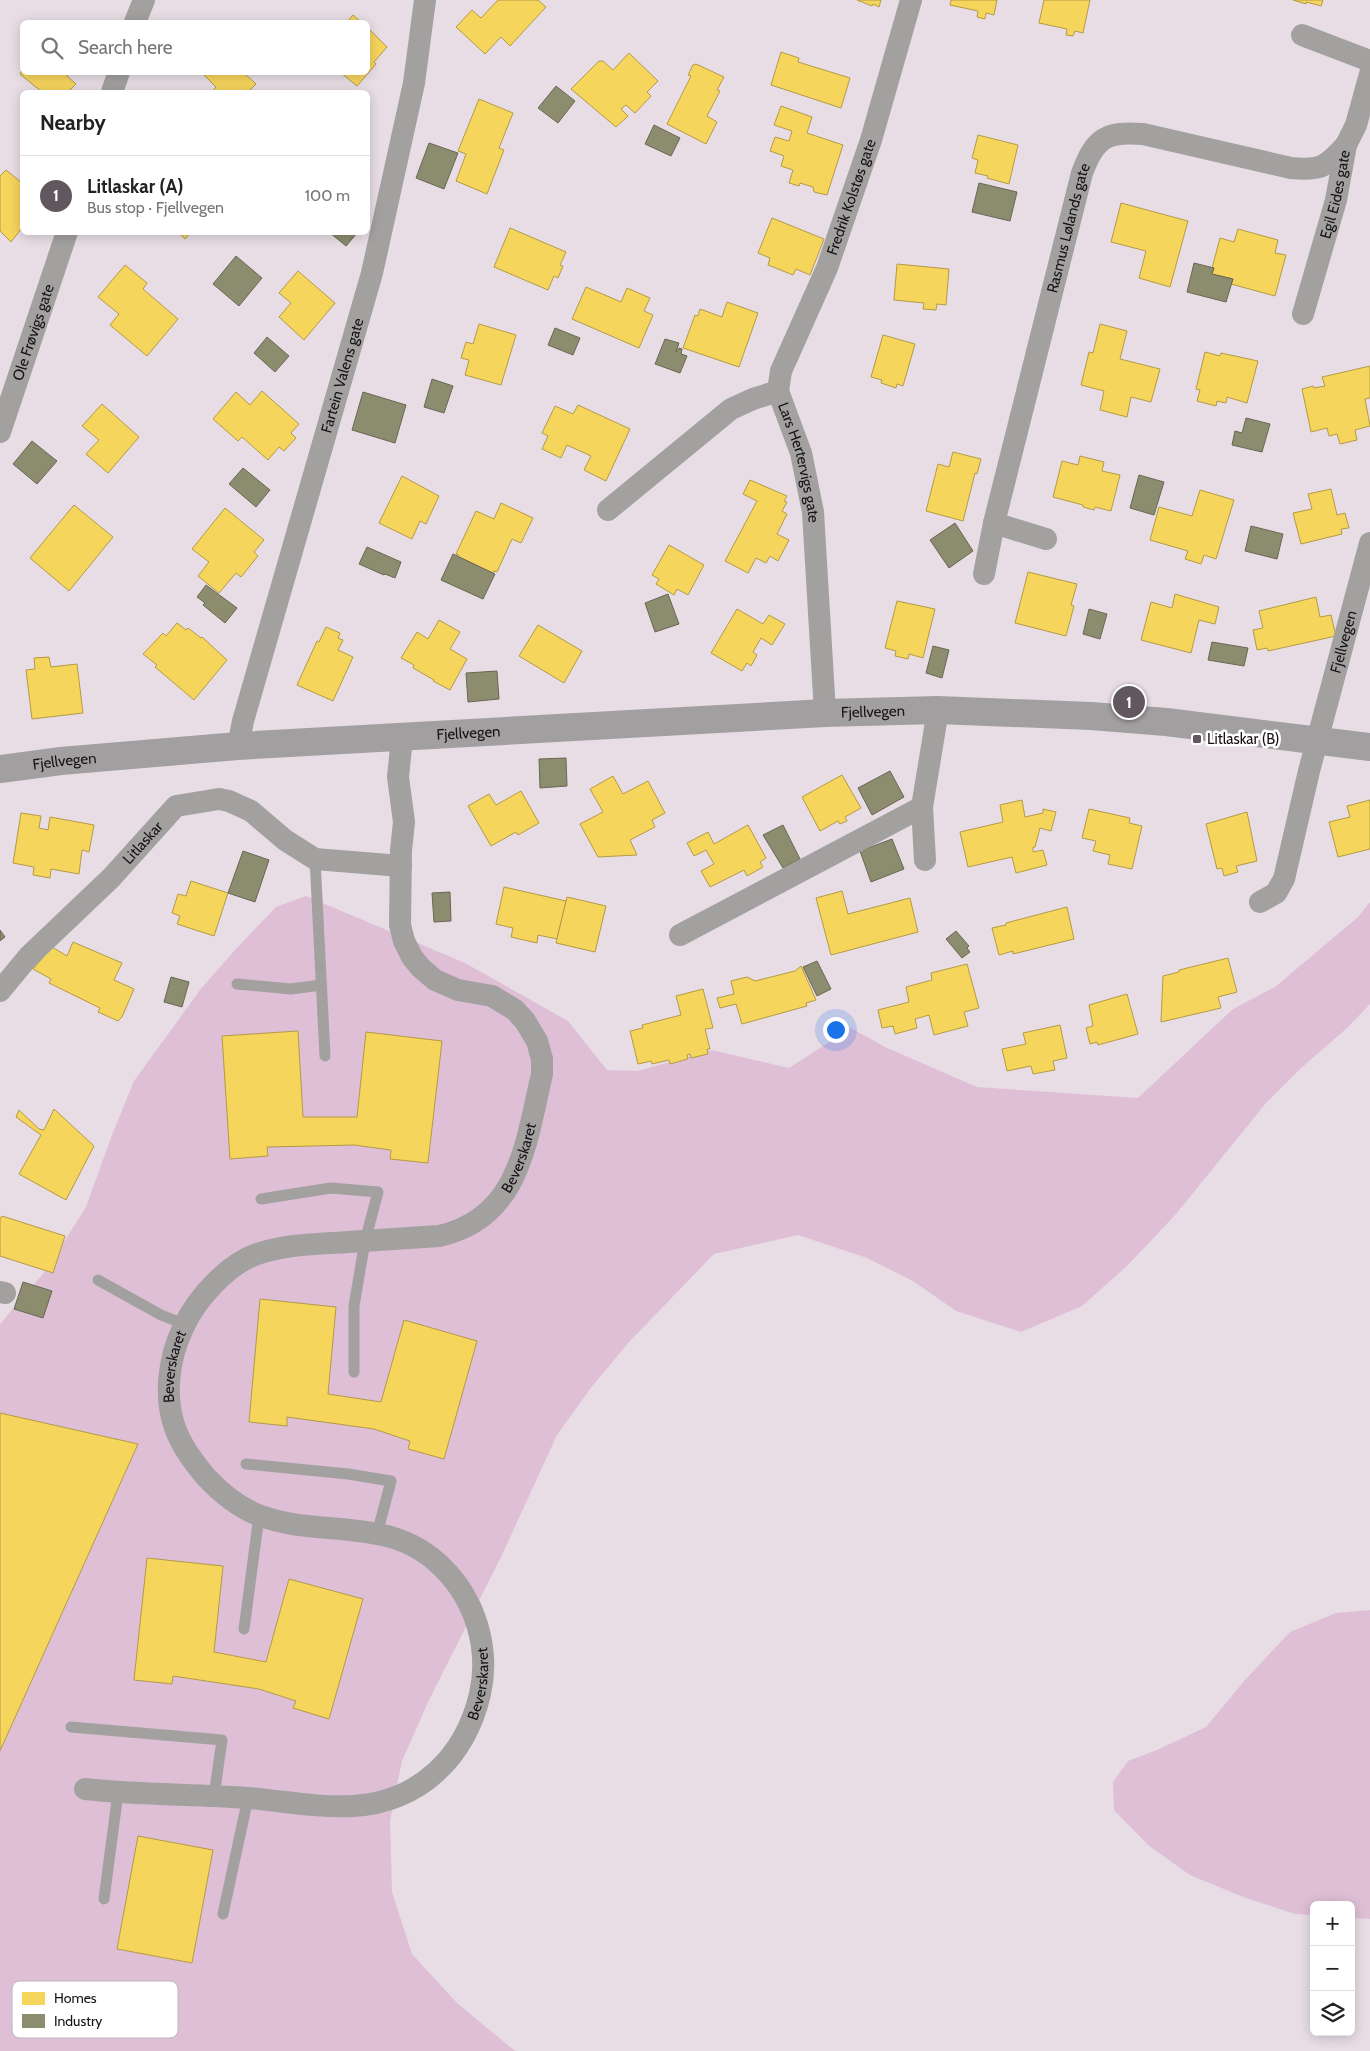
<!DOCTYPE html>
<meta charset="utf-8">
<style>
body{margin:0;font-family:Cabin,sans-serif;background:#f6f6f6;color:#222}
.controls{position:absolute;right:15px;bottom:15px;display:grid;overflow:hidden;border-radius:8px;box-shadow:0 2px 12px #0003}
.controls button{width:45px;height:45px;display:grid;place-items:center;padding:0;border:0;border-bottom:1px solid #e0e0e0;background:#fff;color:#222;font:25px sans-serif}
.you{position:absolute;left:835px;top:1029px;width:18px;height:18px;margin:-12px;border:4px solid #fff;border-radius:50%;background:#1a73e8;box-shadow:0 0 0 8px #1a73e833}
.badge{display:grid;place-items:center;width:32px;height:32px;border-radius:50%;background:#61585f;color:#fff;font-size:16px;font-weight:700}
.pin{position:absolute;translate:-50% -50%;border:2px solid #fff;box-shadow:0 1px 5px #0006}
.list{margin:0;padding:0;list-style:none}
h2{display:flex;justify-content:space-between;align-items:center;height:65px;margin:0;padding:0 20px;font-size:21px}
h2 small{font-size:16px;font-weight:400;color:#767676}
.list li{display:grid;grid-template-columns:32px 1fr auto;gap:15px;align-items:center;box-sizing:border-box;height:80px;padding:0 20px;border-top:1px solid #e0e0e0}
.list b{display:block;font-size:19px;white-space:nowrap}
.list p{margin:0;font-size:16px;white-space:nowrap;color:#767676}
.list em{font-size:16px;font-style:normal;color:#767676}
.icon{flex:none;width:28px;height:28px;fill:none;stroke:currentColor;stroke-width:2;stroke-linecap:round;stroke-linejoin:round}
.map{position:relative;flex:none;width:1370px;height:2051px;overflow:hidden}
.search{position:absolute;background:#fff;box-shadow:0 2px 12px #0003;left:20px;top:20px;width:350px;height:55px;display:flex;align-items:center;gap:12px;box-sizing:border-box;padding:0 18px;border-radius:8px;color:#767676;font-size:19px}
.panel{position:absolute;background:#fff;box-shadow:0 2px 12px #0003;left:20px;top:90px;width:350px;height:145px;border-radius:8px}
.map>svg:first-child{display:block}
</style>
<div class="map">
<svg width="1370" height="2051" viewBox="0 0 1370 2051">
<rect width="100%" height="100%" fill="#e8dde5"/>
<g fill="#debfd6">
<polygon points="306,896 465,963 568,1021 607,1070 638,1071 712,1050 789,1068 851,1028 885,1047 977,1087 1138,1098 1233,1009 1275,987 1357,918 1370,902 1370,1004 1347,1028 1300,1069 1266,1103 1176,1214 1128,1265 1082,1306 1021,1332 956,1311 913,1281 867,1258 798,1235 714,1254 629,1342 590,1389 557,1435 502,1555 429,1700 402,1761 390,1821 392,1892 412,1954 457,2003 515,2051 0,2051 0,1324 47,1269 86,1207 112,1135 134,1081 200,990 234,951 276,907"/>
<polygon points="1370,1610 1370,1919 1351,1918 1351,1905 1314,1905 1314,1915 1295,1914 1243,1897 1190,1875 1148,1845 1114,1810 1113,1782 1128,1761 1157,1750 1206,1727 1245,1680 1290,1632 1336,1613"/>
</g>
<g fill="#f6d55c" stroke="#b39a47">
<polygon points="498,0 538,0 546,7 510,46 501,37 485,54 456,27 472,10 481,18"/>
<polygon points="857,0 881,0 879,7 873,4 872,6"/>
<polygon points="951,0 997,0 994,15 986,13 985,19 977,17 978,11 950,5"/>
<polygon points="1044,0 1090,0 1083,33 1075,31 1073,36 1066,35 1067,29 1039,23"/>
<polygon points="1323,0 1321,6 1306,2 1306,4 1293,0"/>
<polygon points="353,15 361,22 347,22"/>
<polygon points="368,28 387,47 374,62 376,64 357,86 340,72 368,72"/>
<polygon points="781,52 799,58 798,62 850,78 841,108 771,85"/>
<polygon points="629,53 658,81 647,92 651,96 635,113 626,105 621,109 628,116 616,127 571,89 599,61 603,61 613,70"/>
<polygon points="696,64 724,77 717,90 720,91 707,116 717,122 706,144 667,124 691,76 688,75 693,65"/>
<polygon points="22,71 70,72 67,76 76,84 68,92 42,92 20,74"/>
<polygon points="201,72 243,72 256,84 248,92 212,92 216,87"/>
<polygon points="479,99 513,113 499,148 504,150 487,194 456,181 466,154 458,151"/>
<polygon points="781,106 812,117 807,133 843,145 827,195 814,192 813,187 800,183 799,186 789,183 793,170 781,166 784,156 770,151 775,137 789,141 792,131 774,125"/>
<polygon points="978,135 1018,145 1009,184 987,178 988,176 975,173 978,160 972,158"/>
<polygon points="6,170 22,183 22,228 11,242 0,231 0,176"/>
<polygon points="1121,203 1188,221 1170,287 1139,278 1146,251 1111,242"/>
<polygon points="772,218 824,239 810,275 796,269 793,275 768,265 770,258 758,253"/>
<polygon points="510,228 566,252 560,265 563,266 558,278 554,276 548,290 494,267"/>
<polygon points="1238,229 1278,240 1275,253 1286,255 1275,296 1231,284 1233,279 1212,274 1214,268 1212,268 1220,238 1234,242"/>
<polygon points="178,232 191,232 185,239"/>
<polygon points="897,264 949,269 946,305 937,304 936,310 923,309 924,303 894,300"/>
<polygon points="125,265 147,283 143,289 178,319 147,356 110,325 119,314 98,297"/>
<polygon points="298,271 335,303 304,340 279,317 291,303 279,293"/>
<polygon points="586,287 621,302 627,288 650,298 644,311 653,315 639,348 572,319"/>
<polygon points="727,302 758,313 739,367 683,348 695,315 698,316 700,309 722,317"/>
<polygon points="479,324 516,335 501,385 465,375 469,360 461,358 466,342 473,344"/>
<polygon points="1100,324 1127,331 1120,359 1160,369 1151,402 1131,397 1127,417 1100,410 1104,391 1081,385 1089,352 1093,353"/>
<polygon points="883,335 915,344 903,386 897,384 896,388 881,383 882,380 871,377"/>
<polygon points="1205,352 1220,356 1221,353 1258,361 1247,403 1227,397 1226,403 1217,401 1216,406 1197,401 1200,390 1196,389"/>
<polygon points="1370,366 1370,398 1365,399 1370,426 1355,430 1357,440 1340,444 1337,434 1329,436 1327,428 1311,432 1302,389 1313,386 1314,388 1325,386 1322,377"/>
<polygon points="262,391 299,424 291,433 296,438 284,451 279,447 268,460 242,437 238,441 213,419 236,392 250,405"/>
<polygon points="102,404 139,437 108,473 86,454 99,440 82,426"/>
<polygon points="578,405 630,429 606,481 584,470 591,456 567,445 561,458 542,449 548,436 542,433 555,406 573,414"/>
<polygon points="953,452 981,459 977,474 975,473 963,521 926,511 938,464 949,467"/>
<polygon points="1080,456 1104,462 1102,471 1120,475 1111,511 1095,507 1094,510 1083,507 1083,505 1053,497 1062,461 1078,465"/>
<polygon points="402,476 439,496 426,524 420,521 412,539 379,523"/>
<polygon points="750,480 787,496 784,501 787,502 782,511 787,514 777,534 789,540 778,561 770,556 766,563 756,558 748,573 725,561 757,501 743,494"/>
<polygon points="1331,489 1337,515 1345,513 1349,528 1341,529 1342,534 1301,544 1293,513 1312,509 1308,494"/>
<polygon points="1200,490 1234,500 1216,559 1204,555 1201,564 1185,559 1188,551 1150,540 1159,507 1192,516"/>
<polygon points="501,503 533,518 521,543 512,539 497,572 494,571 493,573 458,557 459,555 456,554 476,511 494,519"/>
<polygon points="74,505 113,537 69,591 30,558"/>
<polygon points="225,508 264,540 254,552 258,556 241,577 236,573 219,593 198,576 209,562 192,549"/>
<polygon points="669,545 704,565 688,595 677,589 674,595 656,584 659,579 652,575"/>
<polygon points="1028,572 1077,584 1071,605 1074,606 1066,636 1015,623"/>
<polygon points="1175,594 1219,607 1215,624 1199,620 1191,653 1141,640 1151,602 1172,608"/>
<polygon points="1316,597 1320,617 1331,615 1336,636 1268,651 1267,648 1257,650 1253,630 1263,628 1259,611"/>
<polygon points="897,601 935,609 923,658 909,654 908,659 895,656 896,651 885,648"/>
<polygon points="737,609 763,624 769,615 785,624 772,645 761,638 753,652 757,655 751,666 747,663 742,671 711,653"/>
<polygon points="439,620 460,632 450,649 467,659 450,690 433,681 434,680 413,668 414,665 401,658 417,632 428,639"/>
<polygon points="177,623 186,630 188,628 201,638 202,637 227,660 194,700 155,667 157,665 143,654 163,633 166,636"/>
<polygon points="538,625 582,651 564,683 519,656"/>
<polygon points="326,627 340,633 338,638 343,640 338,650 353,657 333,701 297,685 317,641 319,642"/>
<polygon points="49,657 51,667 77,664 83,713 32,719 26,670 35,669 34,658"/>
<polygon points="842,775 861,808 845,817 847,821 840,824 838,821 820,831 802,797"/>
<polygon points="613,776 623,794 648,781 665,813 652,820 655,827 630,840 637,855 598,857 580,824 603,812 590,789"/>
<polygon points="521,791 539,823 518,835 516,832 491,846 468,806 489,794 496,805"/>
<polygon points="1022,800 1025,817 1043,813 1043,809 1056,812 1051,831 1040,828 1035,847 1033,847 1033,852 1043,850 1047,865 1016,873 1012,857 968,867 960,832 1003,822 1000,805"/>
<polygon points="1370,800 1370,849 1338,857 1329,822 1350,817 1347,806"/>
<polygon points="1089,809 1130,818 1129,823 1142,826 1132,869 1108,864 1110,855 1093,851 1096,841 1082,838"/>
<polygon points="1247,812 1257,861 1236,866 1238,872 1224,876 1222,868 1217,869 1206,824"/>
<polygon points="21,813 41,816 39,828 48,830 50,817 94,825 89,852 82,850 79,874 51,869 50,878 33,875 34,867 13,863"/>
<polygon points="748,825 766,858 760,862 763,867 747,876 744,870 710,887 701,871 714,864 706,850 694,856 687,843 708,832 714,844"/>
<polygon points="191,881 228,893 214,936 177,924 180,916 172,913 178,894 186,896"/>
<polygon points="504,887 566,901 557,939 538,935 537,943 511,937 513,928 496,924"/>
<polygon points="842,891 848,914 910,898 918,932 831,955 816,898"/>
<polygon points="567,897 606,906 595,952 556,943"/>
<polygon points="1067,907 1074,939 1013,954 1013,951 999,955 992,928 1006,925 1006,923"/>
<polygon points="73,942 122,963 114,980 134,989 122,1017 118,1021 98,1012 100,1008 49,983 51,979 33,969 52,947 67,956"/>
<polygon points="1228,958 1237,992 1218,997 1221,1008 1161,1022 1163,976 1179,972 1179,970"/>
<polygon points="967,964 979,1008 964,1012 968,1026 934,1035 929,1015 915,1019 917,1028 895,1034 893,1026 882,1028 878,1010 909,1002 906,987 932,980 931,973"/>
<polygon points="801,966 816,1000 806,1003 807,1006 742,1024 736,1004 720,1008 717,998 734,994 731,981 747,977 755,981 795,971"/>
<polygon points="703,989 713,1028 705,1029 710,1049 707,1049 708,1054 691,1058 690,1054 687,1055 688,1059 670,1064 669,1060 652,1064 651,1061 638,1064 630,1031 643,1028 642,1025 681,1015 676,996"/>
<polygon points="1127,994 1138,1034 1098,1045 1097,1042 1090,1044 1086,1028 1093,1026 1089,1005"/>
<polygon points="1060,1025 1067,1058 1053,1061 1055,1070 1033,1074 1031,1066 1007,1071 1002,1049 1026,1044 1023,1033"/>
<polygon points="298,1031 303,1117 357,1117 366,1032 442,1041 428,1163 390,1159 391,1150 354,1145 267,1147 268,1156 230,1159 222,1036"/>
<polygon points="54,1109 94,1146 66,1200 19,1174 41,1135 16,1117 19,1110 39,1129 44,1130"/>
<polygon points="2,1216 65,1236 53,1273 0,1256 0,1219"/>
<polygon points="260,1299 336,1307 328,1394 381,1402 404,1320 477,1341 444,1459 408,1449 410,1441 374,1429 287,1417 287,1426 249,1422"/>
<polygon points="0,1413 138,1444 0,1751"/>
<polygon points="147,1558 223,1566 214,1652 266,1662 289,1579 363,1599 329,1719 293,1708 296,1701 259,1689 173,1676 172,1684 134,1680"/>
<polygon points="138,1836 213,1850 192,1963 117,1949"/>
</g>
<g fill="#8c8c6e" stroke="#696754">
<polygon points="556,86 575,101 558,123 538,108"/>
<polygon points="654,125 680,138 671,156 645,144"/>
<polygon points="429,143 458,153 444,189 416,178"/>
<polygon points="979,183 1017,192 1010,221 972,212"/>
<polygon points="329,232 358,232 346,246"/>
<polygon points="236,256 262,278 239,306 213,284"/>
<polygon points="1194,263 1214,268 1212,274 1233,279 1226,302 1187,292"/>
<polygon points="555,328 580,338 573,355 548,345"/>
<polygon points="267,337 289,356 275,372 254,353"/>
<polygon points="665,339 679,343 676,352 679,348 682,349 681,354 687,356 680,373 655,364"/>
<polygon points="432,379 453,386 444,413 424,407"/>
<polygon points="363,392 406,405 395,443 352,430"/>
<polygon points="1246,418 1270,424 1262,452 1232,445 1235,431 1242,433"/>
<polygon points="32,441 57,461 37,484 13,464"/>
<polygon points="243,468 270,490 256,507 229,484"/>
<polygon points="1139,475 1164,482 1154,515 1130,508"/>
<polygon points="955,523 973,551 949,568 930,540"/>
<polygon points="1251,526 1283,534 1277,559 1245,551"/>
<polygon points="367,547 401,562 395,578 385,574 384,575 359,564"/>
<polygon points="453,554 495,574 483,599 441,580"/>
<polygon points="206,585 237,608 225,623 203,605 205,603 197,597"/>
<polygon points="668,594 679,624 655,632 645,603"/>
<polygon points="1089,609 1107,614 1100,639 1083,634"/>
<polygon points="1212,642 1248,648 1244,666 1208,660"/>
<polygon points="933,646 949,650 942,678 926,673"/>
<polygon points="497,671 499,699 468,702 466,673"/>
<polygon points="566,758 567,786 540,788 539,759"/>
<polygon points="890,771 904,797 872,815 858,788"/>
<polygon points="783,825 800,859 783,868 763,835"/>
<polygon points="892,839 904,869 871,882 860,851"/>
<polygon points="243,851 269,860 255,902 228,893"/>
<polygon points="450,892 451,921 434,922 432,893"/>
<polygon points="0,930 5,937 0,941"/>
<polygon points="956,931 969,946 967,948 970,952 962,958 946,939"/>
<polygon points="817,961 831,989 817,996 803,967"/>
<polygon points="171,977 189,982 182,1007 164,1002"/>
<polygon points="23,1282 52,1291 43,1318 14,1309"/>
</g>
<g fill="none" stroke-linecap="round" stroke-linejoin="round">
<g stroke="#a2a19f" stroke-width="11">
<polyline points="315,859 325,1056"/>
<polyline points="237,984 291,989 321,985"/>
<polyline points="261,1199 331,1188 378,1192 365,1241 354,1306 354,1372"/>
<polyline points="98,1280 161,1315 184,1324"/>
<polyline points="246,1464 348,1474 391,1481 377,1534"/>
<polyline points="244,1629 259,1516"/>
<polyline points="71,1727 222,1740 214,1796"/>
<polyline points="104,1899 118,1793"/>
<polyline points="223,1914 248,1798"/>
</g>
<g stroke="#a2a19f" stroke-width="22">
<polyline points="135,22 144,0"/>
<polyline points="1302,35 1370,61"/>
<polyline points="112,92 119,72"/>
<path id="s1" d="M1303,314L1336,200L1346,145L1356,125L1370,74"/>
<path id="s2" d="M778,391L781,371L827,268L871,140L911,0"/>
<path id="s3" d="M778,391L801,453L813,512L825,713"/>
<path id="s4" d="M0,432L67,232"/>
<polyline points="608,510 731,409 753,399 778,391"/>
<polyline points="994,523 1046,539"/>
<path id="s5" d="M984,574L994,523L1082,173C1095,138 1106,131 1143,134L1291,168C1321,171 1326,167 1346,145"/>
<path id="s6" d="M238,746L243,721L372,273L414,83L425,0"/>
<polyline points="922,807 925,860"/>
<path id="s7" d="M1260,902L1276,893L1284,879L1309,771L1370,543"/>
<polyline points="680,935 922,807 938,710"/>
<path id="s8" d="M0,991L29,956L111,878L176,806L219,799L229,801L251,811L285,840L315,859L401,866"/>
<polyline points="0,1292 5,1293"/>
<path id="s9" d="M85,1789C139,1795 194,1794 248,1798C283,1801 318,1808 353,1806C419,1802 465,1758 480,1694C490,1649 476,1601 443,1568C390,1514 321,1539 258,1515C238,1507 221,1493 206,1477C195,1464 184,1450 177,1433C163,1400 168,1358 184,1326C197,1298 228,1264 257,1254C286,1244 317,1244 348,1242C378,1240 409,1238 439,1236C520,1218 526,1142 542,1074V1059L537,1041L525,1021L515,1010L492,996L458,990L435,980L421,968L412,957L404,941L400,925L401,850L404,822L398,777L402,738"/>
</g>
<path stroke="#a29fa0" stroke-width="28" id="s10" d="M0,769L61,761L238,746L825,713L938,710L1091,716L1166,722L1370,747"/>
</g>
<rect fill="#61585f" stroke="#fff" stroke-width="2" x="1192" y="734" width="10" height="10" rx="2.5"/>
<g text-anchor="middle" dominant-baseline="central" stroke-width="5" stroke-linejoin="round" paint-order="stroke">
<g font-size="15" fill="#181117" stroke="#fff">
<text stroke="none"><textPath href="#s1" startOffset="124">Egil Eides gate</textPath></text>
<text stroke="none"><textPath href="#s2" startOffset="208">Fredrik Kolstøs gate</textPath></text>
<text stroke="none"><textPath href="#s5" startOffset="356">Rasmus Lølands gate</textPath></text>
<text stroke="none"><textPath href="#s4" startOffset="105">Ole Frøvigs gate</textPath></text>
<text stroke="none"><textPath href="#s6" startOffset="385">Fartein Valens gate</textPath></text>
<text stroke="none"><textPath href="#s3" startOffset="75">Lars Hertervigs gate</textPath></text>
<text stroke="none"><textPath href="#s7" startOffset="279">Fjellvegen</textPath></text>
<text stroke="none"><textPath href="#s10" startOffset="875">Fjellvegen</textPath></text>
<text stroke="none"><textPath href="#s10" startOffset="470">Fjellvegen</textPath></text>
<text stroke="none"><textPath href="#s10" startOffset="65">Fjellvegen</textPath></text>
<text stroke="none"><textPath href="#s8" startOffset="206">Litlaskar</textPath></text>
<text stroke="none"><textPath href="#s9" startOffset="1419">Beverskaret</textPath></text>
<text stroke="none"><textPath href="#s9" startOffset="970">Beverskaret</textPath></text>
<text stroke="none"><textPath href="#s9" startOffset="461">Beverskaret</textPath></text>
</g>
<g font-size="15" fill="#181117" stroke="#fff" text-anchor="start">
<text x="1207" y="739">Litlaskar (B)</text>
</g>
</g>
<rect x="12" y="1981" width="166" height="57" rx="8" fill="#fff" stroke="#bab8b9" stroke-width="1"/>
<rect x="22" y="1992" width="23" height="13" fill="#f6d55c"/>
<rect x="22" y="2014" width="23" height="14" fill="#8c8c6e"/>
<g font-size="14" fill="#181117">
<text x="54" y="2003">Homes</text>
<text x="54" y="2026">Industry</text>
</g>
</svg>
<div class="controls">
<button>+</button>
<button>−</button>
<button><svg class="icon" aria-label="layers" viewBox="0 0 24 24"><path d="M12 4l9 5-9 5-9-5zM3 14l9 5 9-5"/></svg></button>
</div>
<div class="you"></div>
<div class="pin badge" style="left:1129px;top:702px">1</div>
<div class="search"><svg class="icon" aria-label="search" viewBox="0 0 24 24"><circle cx="10" cy="10" r="6"/><path d="M15 15l6 6"/></svg>Search here</div>
<section class="panel">
<h2>Nearby<small></small></h2>
<ul class="list">
<li><span class="badge">1</span><div><b>Litlaskar (A)</b><p>Bus stop · Fjellvegen</p></div><em>100 m</em></li>
</ul>
</section>
</div>
